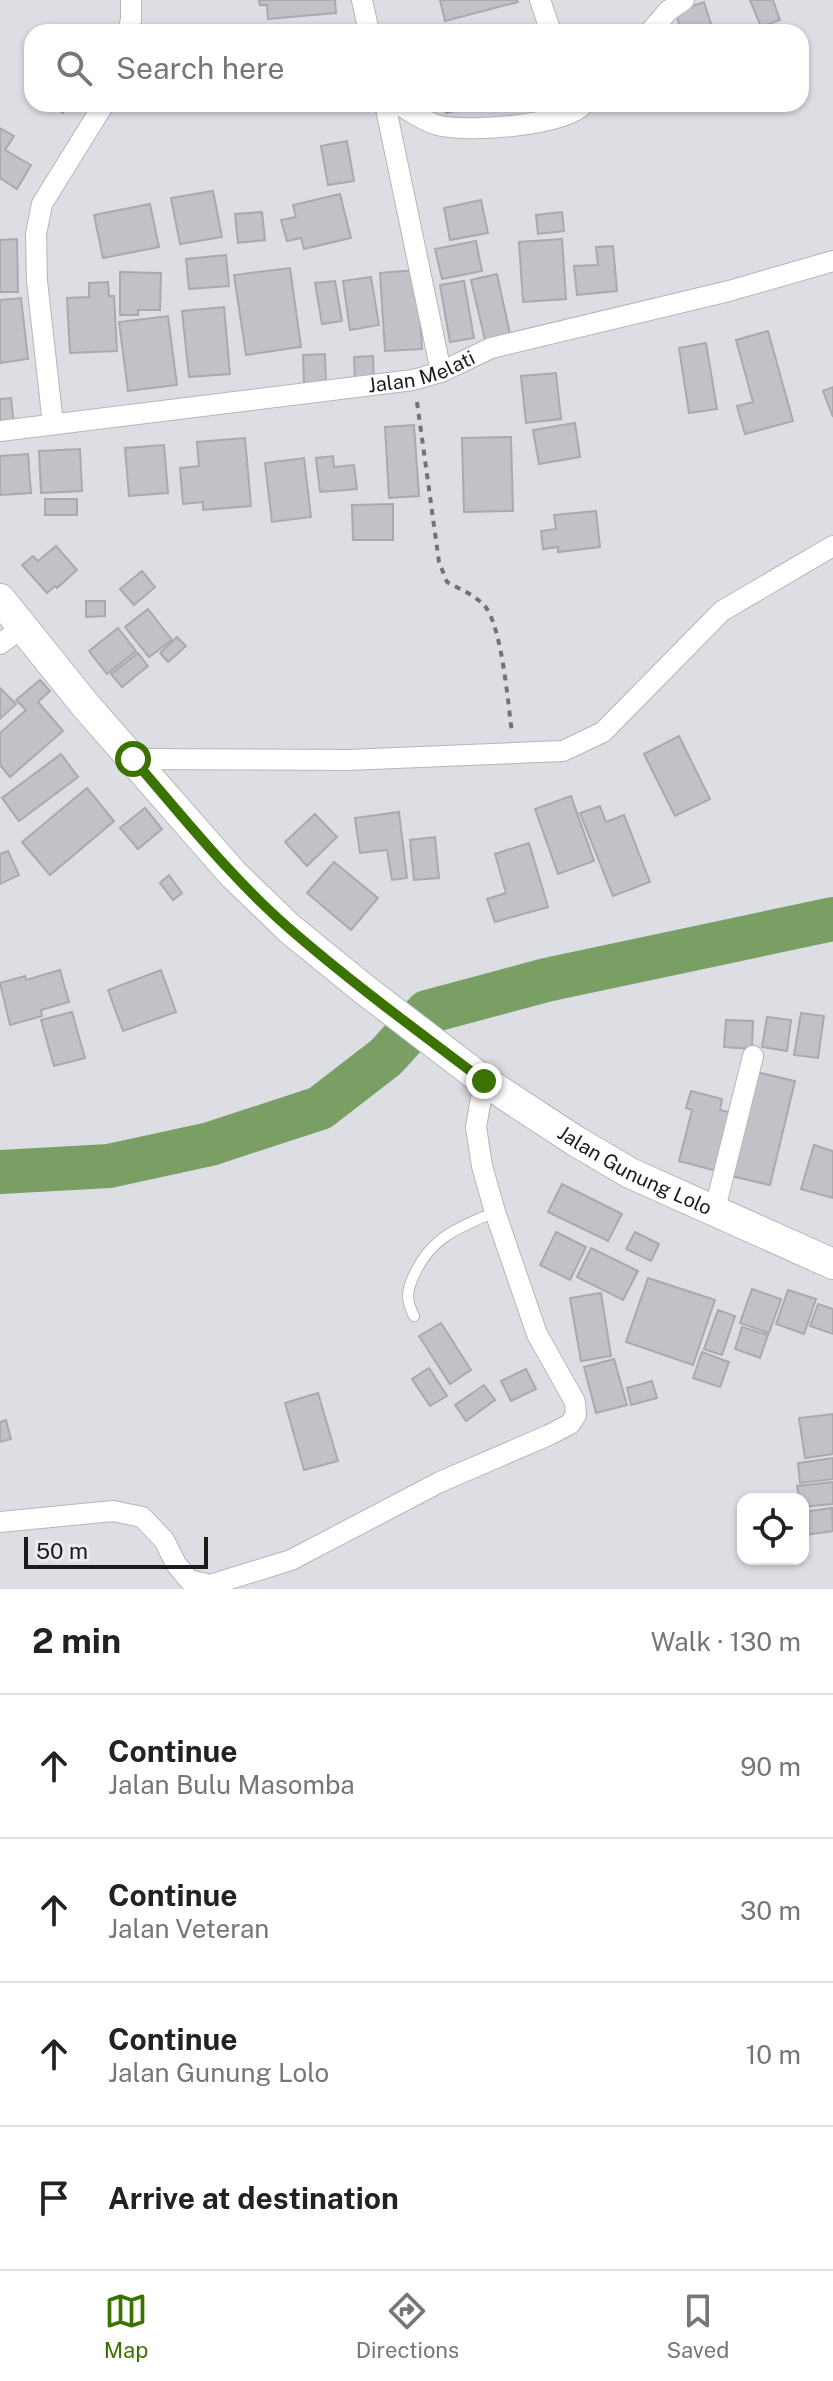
<!DOCTYPE html>
<meta charset="utf-8">
<style>
body{margin:0;font-family:"Public Sans",sans-serif;background:#f2f2f2;color:#222}
.controls{position:absolute;right:24px;bottom:24px;display:grid;overflow:hidden;border-radius:16px;box-shadow:0 2px 6px #0004}
.controls button{width:72px;height:72px;display:grid;place-items:center;padding:0;border:0;border-bottom:2px solid #e0e0e0;background:#fff;color:#222;font:40px sans-serif}
.scale{position:absolute;left:24px;bottom:20px;width:184px;box-sizing:border-box;padding-left:8px;border:4px solid #1b1b1d;border-top:0;font-size:22px;line-height:28px;white-space:nowrap;color:#1b1b1d;-webkit-text-stroke:6px #eaebf1;paint-order:stroke}
.stop{position:absolute;width:24px;height:24px;margin:-18px;border:6px solid #3b7300;border-radius:50%;background:#fff}
.stop.end{background:#3b7300;border-color:#fff;box-shadow:0 2px 8px #0008}
.list{margin:0;padding:0;list-style:none}
h2{display:flex;justify-content:space-between;align-items:center;height:104px;margin:0;padding:0 32px;font-size:34px}
h2 small{font-size:26px;font-weight:400;color:#767676}
.list li{display:grid;grid-template-columns:52px 1fr auto;gap:24px;align-items:center;box-sizing:border-box;height:144px;padding:0 32px;border-top:2px solid #e0e0e0}
.list b{display:block;font-size:30px;white-space:nowrap}
.list p{margin:0;font-size:26px;white-space:nowrap;color:#767676}
.list em{font-size:26px;font-style:normal;color:#767676}
.icon{flex:none;width:44px;height:44px;fill:none;stroke:currentColor;stroke-width:2;stroke-linecap:round;stroke-linejoin:round}
.map{position:relative;flex:none;width:833px;height:1589px;overflow:hidden}
.search{position:absolute;background:#fff;box-shadow:0 2px 6px #0004;left:24px;right:24px;top:24px;height:88px;display:flex;align-items:center;gap:20px;box-sizing:border-box;padding:0 28px;border-radius:24px;color:#767676;font-size:30px}
.sheet{height:680px;background:#fff}
nav{display:flex;justify-content:space-around;align-items:center;box-sizing:border-box;height:112px;border-top:2px solid #e0e0e0;background:#fff;font-size:22px;color:#767676}
nav a{display:grid;justify-items:center;gap:4px}
nav .on{color:#3b7300}
.map>svg:first-child{display:block}
</style>
<div class="map">
<svg width="833" height="1589" viewBox="0 0 833 1589">
<rect width="100%" height="100%" fill="#dcdee3"/>
<g fill="none" stroke-linecap="round" stroke-linejoin="round">
<polyline stroke="#7a9f65" stroke-width="44" points="0,1172 109,1166 210,1144 320,1108 386,1057 427,1012 546,980 833,919"/>
</g>
<g fill="#c0c2c7" stroke="#a8aaaf" stroke-width="2">
<polygon points="259,0 335,0 336,13 268,19 267,5 260,5"/>
<polygon points="440,0 517,0 518,2 445,21"/>
<polygon points="750,0 773,0 780,20 761,27"/>
<polygon points="704,2 713,30 682,32 675,12"/>
<polygon points="50,104 70,104 63,113"/>
<polygon points="444,104 462,104 463,109 446,113"/>
<polygon points="495,104 521,104 496,110"/>
<polygon points="0,128 14,136 5,150 31,165 17,189 0,178"/>
<polygon points="347,141 354,181 328,185 321,146"/>
<polygon points="213,191 222,237 180,244 171,198"/>
<polygon points="340,194 351,238 304,249 301,238 287,241 281,220 296,217 293,205"/>
<polygon points="481,200 488,233 450,240 444,208"/>
<polygon points="150,204 159,247 103,258 94,215"/>
<polygon points="262,212 265,240 238,243 235,214"/>
<polygon points="562,212 564,231 538,234 536,215"/>
<polygon points="17,239 18,292 0,292 0,240"/>
<polygon points="562,239 566,299 523,302 519,242"/>
<polygon points="476,241 482,271 442,279 435,249"/>
<polygon points="613,246 617,291 577,295 574,266 598,265 596,247"/>
<polygon points="226,255 229,286 189,289 186,259"/>
<polygon points="290,268 301,347 246,355 234,275"/>
<polygon points="417,270 422,349 385,351 380,273"/>
<polygon points="120,272 161,273 160,310 138,310 138,315 120,315"/>
<polygon points="497,274 510,334 485,340 471,280"/>
<polygon points="371,277 379,325 350,330 343,281"/>
<polygon points="335,281 342,321 322,324 315,283"/>
<polygon points="464,281 474,338 450,342 440,285"/>
<polygon points="108,282 109,296 114,296 117,351 70,353 67,298 89,297 89,283"/>
<polygon points="21,298 28,359 0,363 0,300"/>
<polygon points="224,307 230,374 189,377 182,311"/>
<polygon points="168,316 177,385 128,391 119,322"/>
<polygon points="768,331 793,421 745,434 737,406 753,402 736,340"/>
<polygon points="706,343 717,409 689,413 679,348"/>
<polygon points="325,354 326,384 304,385 303,355"/>
<polygon points="373,356 374,383 355,384 354,357"/>
<polygon points="556,373 561,419 526,423 521,376"/>
<polygon points="833,387 833,417 823,391"/>
<polygon points="11,398 14,425 0,427 0,399"/>
<polygon points="575,423 580,457 539,464 533,430"/>
<polygon points="414,425 419,496 389,498 385,427"/>
<polygon points="511,437 513,511 464,512 462,438"/>
<polygon points="245,438 251,506 203,510 203,502 183,504 180,468 199,466 197,442"/>
<polygon points="164,445 168,493 129,496 125,448"/>
<polygon points="80,449 82,491 41,493 39,451"/>
<polygon points="28,454 31,493 0,495 0,456"/>
<polygon points="333,456 334,467 354,465 357,489 320,492 316,458"/>
<polygon points="304,458 311,517 272,522 265,463"/>
<rect x="45" y="499" width="32" height="16"/>
<polygon points="393,504 393,540 353,540 352,505"/>
<polygon points="596,511 600,547 558,552 558,547 543,549 541,531 556,529 554,515"/>
<polygon points="56,546 77,570 57,588 55,586 47,593 22,565 33,556 38,561"/>
<polygon points="142,571 155,587 134,605 120,589"/>
<polygon points="86,601 105,601 105,616 86,617"/>
<polygon points="148,609 172,640 149,657 125,627"/>
<polygon points="118,628 136,651 107,674 89,651"/>
<polygon points="177,637 186,646 168,662 160,653"/>
<polygon points="138,653 148,666 122,687 111,674"/>
<polygon points="40,680 50,691 38,702 63,731 10,777 0,765 0,733 26,710 16,700"/>
<polygon points="0,688 16,704 0,719"/>
<polygon points="679,736 710,799 675,816 644,754"/>
<polygon points="61,754 78,777 19,821 2,798"/>
<polygon points="87,788 114,821 50,875 22,842"/>
<polygon points="571,796 594,861 558,874 535,809"/>
<polygon points="600,806 606,822 624,815 650,882 613,896 580,813"/>
<polygon points="145,808 162,829 138,849 120,828"/>
<polygon points="399,812 407,878 392,880 387,850 360,853 355,818"/>
<polygon points="315,814 337,837 307,866 285,842"/>
<polygon points="435,837 439,878 414,880 410,840"/>
<polygon points="529,843 548,907 495,922 487,899 506,893 495,854"/>
<polygon points="8,851 19,875 0,884 0,854"/>
<polygon points="334,862 378,898 351,930 307,893"/>
<polygon points="169,875 182,893 173,900 160,883"/>
<polygon points="60,970 69,1002 41,1010 42,1016 10,1025 0,983 25,976 26,980"/>
<polygon points="161,970 176,1012 123,1031 108,990"/>
<polygon points="72,1012 85,1058 54,1066 41,1020"/>
<polygon points="801,1013 824,1016 818,1058 794,1055"/>
<polygon points="767,1017 791,1020 787,1051 762,1047"/>
<polygon points="726,1020 753,1021 752,1049 724,1047"/>
<polygon points="756,1072 795,1081 770,1185 731,1176"/>
<polygon points="691,1091 722,1099 720,1110 733,1113 717,1171 679,1161 692,1110 686,1108"/>
<polygon points="814,1145 833,1151 833,1198 801,1189"/>
<polygon points="562,1184 622,1214 608,1241 548,1212"/>
<polygon points="556,1232 586,1247 570,1280 540,1265"/>
<polygon points="635,1232 659,1244 651,1261 626,1249"/>
<polygon points="591,1248 638,1271 623,1300 577,1277"/>
<polygon points="648,1278 715,1300 693,1365 626,1342"/>
<polygon points="752,1289 781,1299 769,1333 740,1323"/>
<polygon points="788,1290 816,1299 804,1334 776,1324"/>
<polygon points="601,1293 611,1356 581,1361 570,1298"/>
<polygon points="818,1304 833,1309 833,1334 810,1326"/>
<polygon points="718,1310 735,1316 722,1355 704,1349"/>
<polygon points="441,1323 471,1370 450,1384 419,1336"/>
<polygon points="742,1327 768,1335 760,1358 735,1349"/>
<polygon points="702,1352 729,1362 720,1387 693,1378"/>
<polygon points="614,1359 627,1405 596,1413 584,1367"/>
<polygon points="429,1368 447,1396 430,1406 412,1379"/>
<polygon points="526,1369 536,1389 511,1401 501,1381"/>
<polygon points="652,1381 657,1398 631,1405 627,1388"/>
<polygon points="484,1385 495,1400 466,1421 455,1405"/>
<polygon points="318,1393 338,1461 304,1470 285,1403"/>
<polygon points="833,1414 833,1454 805,1458 799,1418"/>
<polygon points="6,1420 11,1439 0,1442 0,1422"/>
<polygon points="833,1458 833,1479 800,1483 798,1463"/>
<polygon points="833,1482 833,1504 803,1507 803,1499 799,1499 797,1486"/>
<polygon points="832,1508 833,1531 805,1535 803,1512"/>
</g>
<g fill="none" stroke-linecap="round" stroke-linejoin="round">
<defs>
<path id="lane" d="M414,1316C406,1300 406,1292 414,1275C432,1236 458,1228 495,1212"/>
<g id="street">
<polyline points="362,0 369,32"/>
<polyline points="540,0 551,32"/>
<polyline points="128,32 131,20 131,0"/>
<polyline points="650,32 668,11 684,0"/>
<polyline points="385,104 441,372"/>
<path d="M398,104C410,111 423,121 437,125C466,133 564,126 584,104"/>
<polyline points="53,424 37,281 36,234 42,204 104,104"/>
<path id="s1" d="M0,431L413,380L441,372L491,348L729,291L833,261"/>
<polyline points="0,644 23,627"/>
<polyline points="133,759 348,760 563,751 603,732 722,611 833,546"/>
<polyline points="714,1213 753,1056"/>
<polyline points="0,1522 113,1511 142,1517 164,1540 176,1564 189,1580 210,1585 291,1560 440,1482 549,1435 570,1424 576,1415 575,1402 537,1334 495,1212 482,1166 476,1127 484,1081"/>
</g>
<g id="secondary">
<path id="s2" d="M0,599L86,706L233,874L290,929L365,990L484,1081L574,1140L630,1173L833,1264"/>
</g>
</defs>
<use href="#lane" stroke="#b4b6bb" stroke-width="12"/>
<use href="#street" stroke="#b4b6bb" stroke-width="22"/>
<use href="#secondary" stroke="#b4b6bb" stroke-width="32"/>
<path stroke="#737377" stroke-width="4" stroke-dasharray="6 6" stroke-linecap="butt" d="M417,402L439,562L447,582C460,589 474,595 484,605C502,625 508,704 512,733"/>
<use href="#lane" stroke="#fff" stroke-width="10"/>
<use href="#street" stroke="#fff" stroke-width="20"/>
<use href="#secondary" stroke="#fff" stroke-width="30"/>
</g>
<g fill="none" stroke-linecap="round" stroke-linejoin="round">
<path stroke="#3b7300" stroke-width="10" d="M133,759C183,817 232,879 291,930C352,983 419,1032 484,1081"/>
</g>
<g text-anchor="middle" dominant-baseline="central" stroke-width="6" stroke-linejoin="round" paint-order="stroke">
<g font-size="20" fill="#1b1b1d" stroke="#eaebf1">
<text stroke="none"><textPath href="#s1" startOffset="426">Jalan Melati</textPath></text>
<text stroke="none"><textPath href="#s2" startOffset="862">Jalan Gunung Lolo</textPath></text>
</g>
</g>
</svg>
<div class="controls">
<button><svg class="icon" aria-label="locate" viewBox="0 0 24 24"><circle cx="12" cy="12" r="6"/><path d="M12 2v4M12 18v4M2 12h4M18 12h4"/></svg></button>
</div>
<div class="scale">50 m</div>
<div class="stop" style="left:133px;top:759px"></div>
<div class="stop end" style="left:484px;top:1081px"></div>
<div class="search"><svg class="icon" aria-label="search" viewBox="0 0 24 24"><circle cx="10" cy="10" r="6"/><path d="M15 15l6 6"/></svg>Search here</div>
</div>
<section class="sheet">
<h2>2 min<small>Walk · 130 m</small></h2>
<ul class="list">
<li><svg class="icon" aria-label="ahead" viewBox="0 0 24 24"><path d="M12 20V5M6 11l6-6 6 6"/></svg><div><b>Continue</b><p>Jalan Bulu Masomba</p></div><em>90 m</em></li>
<li><svg class="icon" aria-label="ahead" viewBox="0 0 24 24"><path d="M12 20V5M6 11l6-6 6 6"/></svg><div><b>Continue</b><p>Jalan Veteran</p></div><em>30 m</em></li>
<li><svg class="icon" aria-label="ahead" viewBox="0 0 24 24"><path d="M12 20V5M6 11l6-6 6 6"/></svg><div><b>Continue</b><p>Jalan Gunung Lolo</p></div><em>10 m</em></li>
<li><svg class="icon" aria-label="arrive" viewBox="0 0 24 24"><path d="M6 21V4h12l-3 4 3 4H6"/></svg><div><b>Arrive at destination</b></div></li>
</ul>
</section>
<nav>
<a class="on"><svg class="icon" aria-label="map" viewBox="0 0 24 24"><path d="M3 6l6-2 6 2 6-2v14l-6 2-6-2-6 2zM9 4v14M15 6v14"/></svg>Map</a>
<a><svg class="icon" aria-label="directions" viewBox="0 0 24 24"><path d="M12 3l9 9-9 9-9-9zM9 14v-3h6M13 9l2 2-2 2"/></svg>Directions</a>
<a><svg class="icon" aria-label="saved" viewBox="0 0 24 24"><path d="M7 4h10v16l-5-4-5 4z"/></svg>Saved</a>
</nav>
